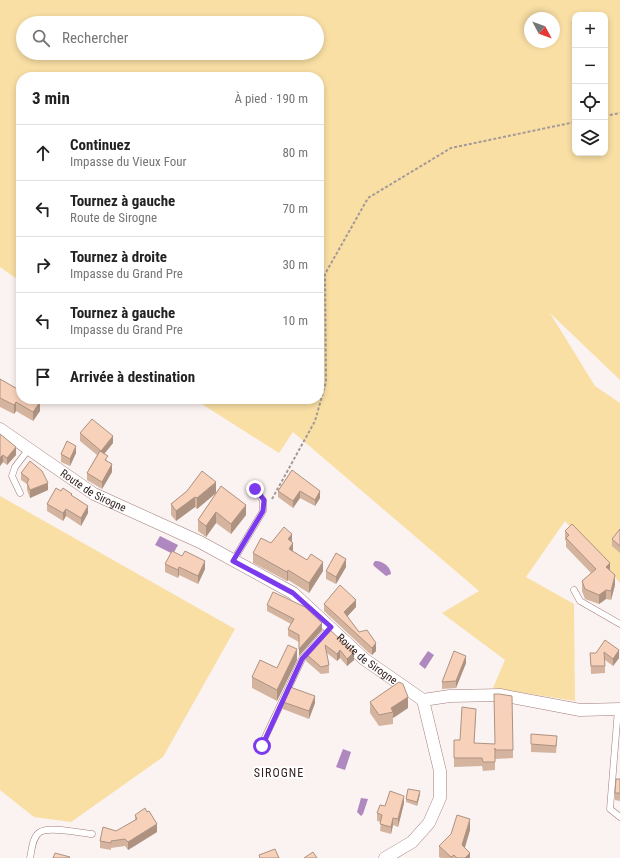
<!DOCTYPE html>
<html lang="fr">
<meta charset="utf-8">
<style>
body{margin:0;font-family:"Roboto Condensed",sans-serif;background:#f2f2f2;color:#222}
.controls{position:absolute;right:12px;top:12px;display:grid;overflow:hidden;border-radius:8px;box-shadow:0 2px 6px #0003}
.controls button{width:36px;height:36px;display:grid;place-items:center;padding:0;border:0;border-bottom:1px solid #e0e0e0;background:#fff;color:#222;font:20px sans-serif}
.compass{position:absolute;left:524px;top:12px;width:36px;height:36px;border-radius:50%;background:#fff;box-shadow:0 2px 6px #0003;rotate:131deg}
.stop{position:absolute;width:12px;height:12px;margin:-9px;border:3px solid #7c3aed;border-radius:50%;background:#fff}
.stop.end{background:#7c3aed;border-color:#fff;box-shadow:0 1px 4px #0008}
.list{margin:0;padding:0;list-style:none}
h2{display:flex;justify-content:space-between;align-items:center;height:52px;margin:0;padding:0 16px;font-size:17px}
h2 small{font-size:13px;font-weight:400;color:#767676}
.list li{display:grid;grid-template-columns:26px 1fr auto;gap:12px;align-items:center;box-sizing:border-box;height:56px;padding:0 16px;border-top:1px solid #e0e0e0}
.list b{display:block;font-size:15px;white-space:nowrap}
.list p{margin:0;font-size:13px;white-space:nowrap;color:#767676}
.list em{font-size:13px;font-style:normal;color:#767676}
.icon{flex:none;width:22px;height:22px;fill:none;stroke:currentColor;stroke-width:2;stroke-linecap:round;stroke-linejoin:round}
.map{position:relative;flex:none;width:620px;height:858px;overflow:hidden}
.search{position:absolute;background:#fff;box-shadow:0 2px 6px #0003;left:16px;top:16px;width:308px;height:44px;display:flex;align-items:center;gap:10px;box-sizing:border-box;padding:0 14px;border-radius:22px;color:#767676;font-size:15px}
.panel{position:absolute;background:#fff;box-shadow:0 2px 6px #0003;left:16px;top:72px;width:308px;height:332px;border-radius:16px}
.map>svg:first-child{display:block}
</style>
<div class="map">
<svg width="620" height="858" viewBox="0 0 620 858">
<rect width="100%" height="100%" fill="#fbf3f2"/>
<g fill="#f9dfa4" fill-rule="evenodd">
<path d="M0,0H620V380L550,313L595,386L620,403V583L565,521L526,577L574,604L575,701L493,688L505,660L442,613L479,591L293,432L279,453L194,399H319V77H21V282L0,267ZM575,15H605V153H575ZM530,18H554V42H530ZM23,23H317V53H23Z"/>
<polygon points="0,496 235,629 163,757 71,822 34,817 0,790"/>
</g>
<g fill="#ae88bf">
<polygon points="160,536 178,545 173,554 155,545"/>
<path d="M375,561C382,560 391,567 391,574L386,576L374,566L373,564Z"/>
<polygon points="428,651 434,655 425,669 419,664"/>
<polygon points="343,749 351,752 345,770 336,767"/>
<polygon points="361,798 368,799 363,814 361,816 357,812"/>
</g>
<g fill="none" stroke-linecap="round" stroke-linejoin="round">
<defs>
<g id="lane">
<polyline points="20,493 12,476 15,467 28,450"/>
<polyline points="233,561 263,511 263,500 255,489"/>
<polyline points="574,590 580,601 620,624"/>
<polyline points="618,709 610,809 620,817"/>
<polyline points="261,746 302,659 324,634"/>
<path d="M30,858C32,850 32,837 40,832C50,826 80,833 92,834"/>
</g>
<g id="street">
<path id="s1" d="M0,429L94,494L200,542L293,593L364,659L423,700L450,696L500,695L580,710L620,709"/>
<polyline points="385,858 412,842 429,823 440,798 440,771 423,700"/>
</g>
</defs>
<use href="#lane" stroke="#a27c7b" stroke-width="7"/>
<use href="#street" stroke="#a27c7b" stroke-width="13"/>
<g stroke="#a49998" stroke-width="2" stroke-dasharray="3 2" stroke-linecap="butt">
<polyline points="605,116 620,113"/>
<polyline points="272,499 315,421 326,382 325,274 368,198 451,148 575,122"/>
</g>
<use href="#lane" stroke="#fff" stroke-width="6"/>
<use href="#street" stroke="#fff" stroke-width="12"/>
</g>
<g fill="#d4b49f">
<polygon points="0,379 40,411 33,421 16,411 14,414 0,407"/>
<polygon points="80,433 113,443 104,454 112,472 102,489 87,480 87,473 97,455 80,441"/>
<polygon points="0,434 16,455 7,465 3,462 0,466"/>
<polygon points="76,453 70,466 61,462 61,454"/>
<polygon points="292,470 320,498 315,506 300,498 293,508 278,497 278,491"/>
<polygon points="21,473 48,490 30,498 27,490 27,484 21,480"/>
<polygon points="221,486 246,515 231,534 216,523 206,537 198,531 198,520"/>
<polygon points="61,491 72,496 88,513 81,526 66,516 63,521 47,511 47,504"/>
<polygon points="187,491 216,493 197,509 195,507 176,521 171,515 171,504"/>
<polygon points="620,529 620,553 612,546 612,539"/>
<polygon points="565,531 610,571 615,585 611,600 606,599 599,604 585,599 582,591 582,581 591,573 566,547 566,541 565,540"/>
<polygon points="292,543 293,551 323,571 309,593 288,580 287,581 253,563 253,553"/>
<polygon points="165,564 205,569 198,584 179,575 178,578 165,572"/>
<polygon points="346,567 336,584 326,579 326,571"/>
<polygon points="324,604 356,607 347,616 359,632 376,651 372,655 369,653 324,611"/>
<polygon points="267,605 322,630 299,656 299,642 288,636 288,629 291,624 267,611"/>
<polygon points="329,629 354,660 347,666 340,658 337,661 327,653 329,665 329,673 321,674 306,661 306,654"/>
<polygon points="605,640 619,658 613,666 605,660 605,673 591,674 590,653 596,653"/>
<polygon points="297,660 277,701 252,688 252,677 277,668"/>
<polygon points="466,663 456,688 442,689 442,682"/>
<polygon points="283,702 315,703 309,719 283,709"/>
<polygon points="370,702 408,708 393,718 393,724 379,726 370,713"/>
<polygon points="476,717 474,743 513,750 513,758 495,759 495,757 495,770 483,771 482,766 454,767 454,747 460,740"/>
<polygon points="557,743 556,753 531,752 531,744"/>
<polygon points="620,779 620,801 615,800 615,793"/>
<polygon points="420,794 417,806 406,802 406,799"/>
<polygon points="404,803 398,827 393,825 391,834 380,831 381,822 377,821 377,813 385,806"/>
<polygon points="135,815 157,832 128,850 125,846 111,848 111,850 100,848 100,841 135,820"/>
<polygon points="470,830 465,848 470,858 441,858 439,857 439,846"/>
</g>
<g fill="#ad9282">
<polygon points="16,402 16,411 14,414 14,405"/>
<polygon points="40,402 40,411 33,421 33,412"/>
<polygon points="113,436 113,443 101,458 101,451"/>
<polygon points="76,446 76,453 70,466 70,459"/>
<polygon points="16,447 16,455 7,465 7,458"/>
<polygon points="3,455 3,462 0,466 0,458"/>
<polygon points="112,464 112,472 102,489 102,482"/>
<polygon points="216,482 216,493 197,509 197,498"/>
<polygon points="48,483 48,490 30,498 30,490"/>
<polygon points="300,491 300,498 293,508 293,501"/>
<polygon points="320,491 320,498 315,506 315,500"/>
<polygon points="195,497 195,507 176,521 176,511"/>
<polygon points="246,505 246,515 231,534 231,524"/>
<polygon points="88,506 88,513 81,526 81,518"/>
<polygon points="66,509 66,516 63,521 63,513"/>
<polygon points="216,512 216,523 206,537 206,526"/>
<polygon points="292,534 292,544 288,539"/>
<polygon points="293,543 293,553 289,549"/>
<polygon points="346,559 346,567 336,584 336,577"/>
<polygon points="205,561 205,569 198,584 198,576"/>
<polygon points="323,562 323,571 309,593 309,583"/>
<polygon points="610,563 610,572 606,567"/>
<polygon points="179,567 179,575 178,578 178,570"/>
<polygon points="288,570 288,580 287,581 287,572"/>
<polygon points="615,575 615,585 611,600 611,591"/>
<polygon points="606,590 606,599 599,604 599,595"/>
<polygon points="356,600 356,607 344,620 344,612"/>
<polygon points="322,623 322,630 299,656 299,649"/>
<polygon points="376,643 376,651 372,655 372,648"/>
<polygon points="297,649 297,660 277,701 277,690"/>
<polygon points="340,650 340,658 337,661 337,654"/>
<polygon points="619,650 619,658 613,666 613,659"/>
<polygon points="354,652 354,660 347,666 347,659"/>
<polygon points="466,656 466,663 456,688 456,681"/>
<polygon points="315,696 315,703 309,719 309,711"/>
<polygon points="408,697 408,708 393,718 393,712 391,708"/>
<polygon points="420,791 420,794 417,806 417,802"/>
<polygon points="404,796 404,803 398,827 398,819"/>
<polygon points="393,818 393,825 391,834 391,827"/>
<polygon points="470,819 470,830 462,856 462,845"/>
<polygon points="157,824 157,832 128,850 128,842"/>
<polygon points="470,853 470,858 465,858"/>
</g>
<g fill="#f7d1b9" stroke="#ad9282">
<polygon points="0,379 21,391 21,399 34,399 40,402 33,412 16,402 14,405 0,398"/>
<polygon points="92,419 113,436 101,451 80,433"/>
<polygon points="0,434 16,447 7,458 3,455 0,458"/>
<polygon points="67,441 76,446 70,459 61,454"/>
<polygon points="100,451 108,456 105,460 112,464 102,482 87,473"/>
<polygon points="30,461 42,471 48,483 30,490 27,483 29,479 21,473"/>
<polygon points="292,470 320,491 315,500 300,491 293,501 278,491"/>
<polygon points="202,471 216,482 197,498 195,497 176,511 171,504 187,491"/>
<polygon points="221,486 246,505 231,524 216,512 206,526 198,520"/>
<polygon points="56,488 61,491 63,488 72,494 71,495 88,506 81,518 66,509 63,513 47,504"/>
<polygon points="572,524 610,563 606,567 615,575 611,591 606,590 599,595 585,589 582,581 596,569 566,538 569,535 565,531"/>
<polygon points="284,527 292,534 288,539 293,543 289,549 307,560 311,554 323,562 309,583 288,570 287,572 253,553 261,538 271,543"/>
<polygon points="620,529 620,546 612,539"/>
<polygon points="172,551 182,556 185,551 205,561 198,576 179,567 178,570 165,564"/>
<polygon points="336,553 346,559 336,577 326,571"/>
<polygon points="340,585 356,600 344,612 359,632 367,630 376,643 372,648 324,604"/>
<polygon points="273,592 305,607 322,623 299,649 299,635 288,629 294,619 267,605"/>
<polygon points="329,629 354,652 347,659 340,650 337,654 325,645 329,665 321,667 306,654"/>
<polygon points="605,640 619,650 613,659 604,652 605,666 591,666 590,653 596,653"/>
<polygon points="288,645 297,649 277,690 252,677 260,660 277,668"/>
<polygon points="454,651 466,656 456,681 443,682 442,682"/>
<polygon points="399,682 403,684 408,697 391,708 393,712 379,715 370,702"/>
<polygon points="290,687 315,696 309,711 283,702"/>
<polygon points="494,694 499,694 512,696 513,750 495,750 495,748 495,762 483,762 482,758 454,758 454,740 460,740 462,707 476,709 474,743 495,744"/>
<polygon points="531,734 557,736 556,746 531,744"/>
<polygon points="616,779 620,779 620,793 615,793"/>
<polygon points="408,789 420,791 417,802 406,799"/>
<polygon points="390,791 404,796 398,819 393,818 391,827 380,824 382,815 377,813 380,805 385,806"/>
<polygon points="145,808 147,812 149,811 157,824 128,842 125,839 111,841 111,843 100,841 103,827 116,831 137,819 135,815"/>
<polygon points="457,815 470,819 462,845 470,853 465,858 457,858 454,855 451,857 439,846 451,834"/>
<polygon points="275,849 279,858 260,858 259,855"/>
<polygon points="313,852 317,858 304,858"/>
<polygon points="55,853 70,857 69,858 53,858"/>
</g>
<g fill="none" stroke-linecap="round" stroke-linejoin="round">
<polyline stroke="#7c3aed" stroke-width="5" points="255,489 264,500 263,511 233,561 293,593 331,627 302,659 262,746"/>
</g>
<g text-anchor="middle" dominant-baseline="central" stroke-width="4" stroke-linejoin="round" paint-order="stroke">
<g font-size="11" fill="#322322" stroke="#fff">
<text stroke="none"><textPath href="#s1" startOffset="112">Route de Sirogne</textPath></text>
<text stroke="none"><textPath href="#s1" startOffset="436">Route de Sirogne</textPath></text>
</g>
<g font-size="12" letter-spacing="1" fill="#322322" stroke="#fff">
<text x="279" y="773">SIROGNE</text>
</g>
</g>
</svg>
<div class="controls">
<button>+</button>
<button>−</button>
<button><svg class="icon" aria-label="locate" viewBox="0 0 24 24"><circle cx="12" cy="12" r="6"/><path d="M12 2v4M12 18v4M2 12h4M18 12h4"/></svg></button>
<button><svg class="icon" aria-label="layers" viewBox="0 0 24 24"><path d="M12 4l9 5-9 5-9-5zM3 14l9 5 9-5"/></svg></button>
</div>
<svg class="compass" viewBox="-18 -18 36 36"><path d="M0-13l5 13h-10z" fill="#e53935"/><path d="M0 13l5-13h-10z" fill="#767676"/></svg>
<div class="stop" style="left:262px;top:746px"></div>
<div class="stop end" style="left:255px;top:489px"></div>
<div class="search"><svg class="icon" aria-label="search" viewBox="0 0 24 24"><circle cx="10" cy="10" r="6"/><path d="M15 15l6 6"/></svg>Rechercher</div>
<section class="panel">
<h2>3 min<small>À pied · 190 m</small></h2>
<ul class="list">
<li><svg class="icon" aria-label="ahead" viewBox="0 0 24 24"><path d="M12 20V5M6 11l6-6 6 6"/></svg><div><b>Continuez</b><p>Impasse du Vieux Four</p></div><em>80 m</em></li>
<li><svg class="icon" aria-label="left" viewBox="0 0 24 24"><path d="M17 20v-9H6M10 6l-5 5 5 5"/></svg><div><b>Tournez à gauche</b><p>Route de Sirogne</p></div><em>70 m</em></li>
<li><svg class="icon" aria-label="right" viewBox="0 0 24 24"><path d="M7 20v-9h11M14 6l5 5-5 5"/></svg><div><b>Tournez à droite</b><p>Impasse du Grand Pre</p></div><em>30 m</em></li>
<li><svg class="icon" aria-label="left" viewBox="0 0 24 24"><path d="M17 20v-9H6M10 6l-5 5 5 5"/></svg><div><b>Tournez à gauche</b><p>Impasse du Grand Pre</p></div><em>10 m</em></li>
<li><svg class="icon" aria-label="arrive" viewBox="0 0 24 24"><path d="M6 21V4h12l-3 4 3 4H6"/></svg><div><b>Arrivée à destination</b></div></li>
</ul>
</section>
</div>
